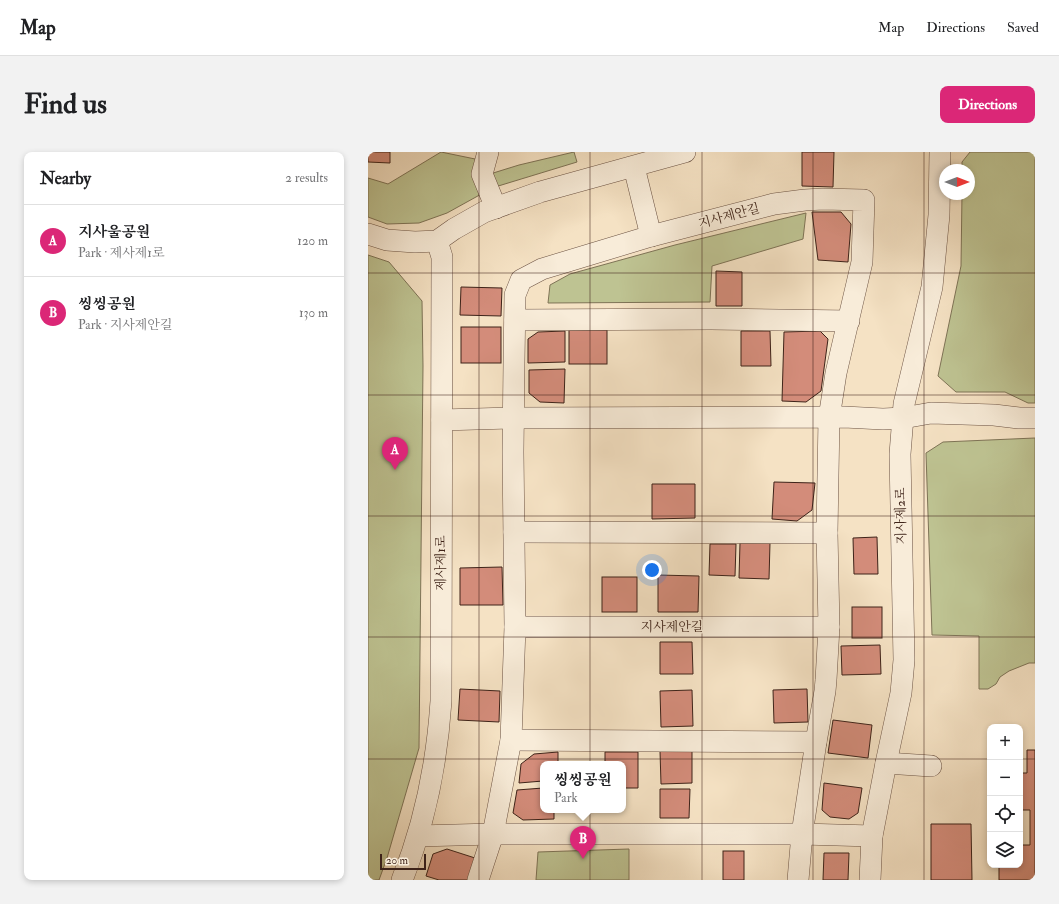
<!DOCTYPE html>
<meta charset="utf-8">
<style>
body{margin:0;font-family:"IM FELL Double Pica","Noto Serif KR",serif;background:#f2f2f2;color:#202124}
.controls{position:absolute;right:12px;bottom:12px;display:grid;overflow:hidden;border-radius:8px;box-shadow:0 2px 6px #0003}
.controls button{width:36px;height:36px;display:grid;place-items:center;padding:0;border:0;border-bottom:1px solid #e0e0e0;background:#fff;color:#202124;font:20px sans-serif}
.compass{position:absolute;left:571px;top:12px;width:36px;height:36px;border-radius:50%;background:#fff;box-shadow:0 2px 6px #0003;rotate:90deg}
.scale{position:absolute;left:12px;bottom:10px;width:46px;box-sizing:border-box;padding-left:4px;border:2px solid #3e2319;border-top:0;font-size:11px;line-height:14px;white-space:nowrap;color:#3e2319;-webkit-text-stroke:3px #f8ecd9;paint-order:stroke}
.you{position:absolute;left:284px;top:418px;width:14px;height:14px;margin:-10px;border:3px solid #fff;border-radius:50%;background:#1a73e8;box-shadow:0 0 0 6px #1a73e833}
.badge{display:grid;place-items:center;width:26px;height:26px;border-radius:50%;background:#db2777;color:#fff;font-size:13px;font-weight:700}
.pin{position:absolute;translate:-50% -33px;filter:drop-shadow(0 1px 2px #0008)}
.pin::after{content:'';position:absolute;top:21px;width:14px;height:12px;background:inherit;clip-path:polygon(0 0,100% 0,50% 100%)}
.popup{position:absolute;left:172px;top:609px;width:86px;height:52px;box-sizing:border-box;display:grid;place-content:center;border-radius:8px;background:#fff;filter:drop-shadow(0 1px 3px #0005);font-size:13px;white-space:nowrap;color:#757577}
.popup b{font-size:15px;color:#202124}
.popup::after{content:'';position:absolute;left:50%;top:100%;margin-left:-8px;border:8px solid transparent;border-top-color:#fff}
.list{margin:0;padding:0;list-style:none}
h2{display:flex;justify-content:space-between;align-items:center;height:52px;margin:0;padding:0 16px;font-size:17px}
h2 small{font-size:13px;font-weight:400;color:#757577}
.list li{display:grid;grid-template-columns:26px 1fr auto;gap:12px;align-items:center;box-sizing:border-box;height:72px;padding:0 16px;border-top:1px solid #e0e0e0}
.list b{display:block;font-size:15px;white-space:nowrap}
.list p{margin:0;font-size:13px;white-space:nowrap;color:#757577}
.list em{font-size:13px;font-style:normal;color:#757577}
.icon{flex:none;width:22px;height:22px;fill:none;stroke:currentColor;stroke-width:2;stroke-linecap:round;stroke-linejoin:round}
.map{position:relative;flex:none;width:667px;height:728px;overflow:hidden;border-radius:8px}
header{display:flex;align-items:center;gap:24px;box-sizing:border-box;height:56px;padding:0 20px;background:#fff;border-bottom:1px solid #e0e0e0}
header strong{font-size:19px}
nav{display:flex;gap:22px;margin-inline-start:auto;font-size:14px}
.intro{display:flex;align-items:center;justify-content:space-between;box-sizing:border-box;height:96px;padding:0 24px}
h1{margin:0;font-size:28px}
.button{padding:10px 18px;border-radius:8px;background:#db2777;color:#fff;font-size:14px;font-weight:700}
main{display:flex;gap:24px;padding:0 24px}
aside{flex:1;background:#fff;border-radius:8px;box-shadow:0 2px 6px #0003}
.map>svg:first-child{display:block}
</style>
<header>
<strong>Map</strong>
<nav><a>Map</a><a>Directions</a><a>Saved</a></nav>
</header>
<div class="intro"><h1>Find us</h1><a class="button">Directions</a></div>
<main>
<aside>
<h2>Nearby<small>2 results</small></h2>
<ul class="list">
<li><span class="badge">A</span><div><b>지사울공원</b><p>Park · 제사제1로</p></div><em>120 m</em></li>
<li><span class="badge">B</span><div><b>씽씽공원</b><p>Park · 지사제안길</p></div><em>130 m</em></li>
</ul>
</aside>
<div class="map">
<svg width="667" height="728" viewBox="0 0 667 728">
<rect width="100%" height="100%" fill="#f5e2c4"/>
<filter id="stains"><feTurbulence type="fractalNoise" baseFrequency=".005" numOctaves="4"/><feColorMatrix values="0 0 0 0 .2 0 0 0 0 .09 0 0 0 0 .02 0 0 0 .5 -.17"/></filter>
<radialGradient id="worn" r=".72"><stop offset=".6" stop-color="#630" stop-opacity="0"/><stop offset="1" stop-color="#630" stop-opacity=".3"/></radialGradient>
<g fill="#bec392" stroke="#7e7356">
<polygon points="73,0 112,8 117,40 79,61 51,71 19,72 0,65 0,26 20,32"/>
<polygon points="206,0 209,10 127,35 122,22 151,13"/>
<polygon points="602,0 667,0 667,251 660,251 637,240 588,240 570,224 593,114 594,42 601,42 601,18 594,18 594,10"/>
<polygon points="438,61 435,87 344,114 342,150 180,151 182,133 202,122 307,93"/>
<polygon points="0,103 21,110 54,149 55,214 51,596 19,706 11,728 0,728"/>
<polygon points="667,286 667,511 661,511 641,519 632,525 628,532 620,537 611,537 611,484 564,483 558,301 575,290"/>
<polygon points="261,697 261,728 168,728 170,700"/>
</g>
<g fill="#d38c7a" stroke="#3e2319">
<polygon points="0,0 22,0 22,11 0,10"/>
<polygon points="434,0 466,0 465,35 434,34"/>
<polygon points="444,60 473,60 483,72 480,110 450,108"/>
<polygon points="348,119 374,120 374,154 348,154"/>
<polygon points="93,135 134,136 133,164 92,163"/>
<rect x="93" y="175" width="40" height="36"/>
<rect x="201" y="178" width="38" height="34"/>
<polygon points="197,179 197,210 160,211 160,187 170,180"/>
<polygon points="373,179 402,179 403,214 373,214"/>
<polygon points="452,179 460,187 453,239 438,250 414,249 416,180"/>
<polygon points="197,217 196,251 172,250 161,241 161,218"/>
<polygon points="406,330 447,331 444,358 429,369 404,367"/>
<polygon points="284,332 327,332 327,366 284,367"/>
<polygon points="509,385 510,422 486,422 485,386"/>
<polygon points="372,391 402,391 401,427 371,426"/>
<polygon points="342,392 368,392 367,424 341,423"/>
<polygon points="134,415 135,453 92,453 92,416"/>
<polygon points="290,423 331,424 330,460 290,460"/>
<rect x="234" y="425" width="35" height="35"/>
<rect x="484" y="455" width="30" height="31"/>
<polygon points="292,490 324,490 325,522 292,522"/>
<polygon points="512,493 513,522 474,523 473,494"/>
<polygon points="92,537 132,539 131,570 90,568"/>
<polygon points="439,537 440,570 406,571 405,538"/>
<polygon points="324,538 325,574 293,575 292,539"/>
<polygon points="465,568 504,573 500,606 460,601"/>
<polygon points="659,598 667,598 667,728 631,728 631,713 652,713 652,693 662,693 662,658 652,658 652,621 659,621"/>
<polygon points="292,599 324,599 324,631 293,632"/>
<polygon points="190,600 190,612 175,612 175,629 151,631 153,612 166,602"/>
<polygon points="237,600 270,600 270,636 255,636 255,612 237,612"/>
<polygon points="456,631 494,636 490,661 481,667 462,665 454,658"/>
<polygon points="175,636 175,658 186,658 186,667 155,668 145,661 149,638"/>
<polygon points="292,637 322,637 321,666 292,666"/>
<polygon points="563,672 603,672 604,728 563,728"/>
<polygon points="79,697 107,706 100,728 71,728 58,724 65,702"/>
<rect x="355" y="699" width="21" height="29"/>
<polygon points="456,701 481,701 480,728 455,728"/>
</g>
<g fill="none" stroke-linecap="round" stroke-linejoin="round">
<defs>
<g id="minor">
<polyline points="120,0 114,22 128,56"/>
<polyline points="266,15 283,84"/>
<polyline points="0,82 19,88 47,90 69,89 86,77 116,60 172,40 317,0"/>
<polyline points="147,168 343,167 481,169"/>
<polyline points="74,268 146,266 476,265 515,267 535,266 563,261 626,263 651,266 667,266"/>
<polyline points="146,380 459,381"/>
<polyline points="147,475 461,475"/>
<polyline points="143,588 448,590"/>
<polyline points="518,611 563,614"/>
<polyline points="50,684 125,682 434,682 504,684"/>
<path d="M34,728C57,671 69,610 73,549L74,105L69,89"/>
<polyline points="110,728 125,682 143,588 147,475 145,300 146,210 147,143 153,128 174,117 283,84 406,52 437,48 455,47 496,48 494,110 468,221 461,266 459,381 461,475 458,528 457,539 448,590 434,682 430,728"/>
<polyline points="502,728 504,684 518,611 533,541 536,508 532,302 536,252 564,135 571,63 572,0"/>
</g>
</defs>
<use href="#minor" stroke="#6c5344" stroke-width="22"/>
<use href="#minor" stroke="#f8ecd9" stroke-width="21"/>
</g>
<path fill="none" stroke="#3e2319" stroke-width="1" stroke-opacity="0.55" d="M111,0V728M222,0V728M334,0V728M445,0V728M556,0V728M0,121H667M0,243H667M0,364H667M0,485H667M0,607H622M652,607H667"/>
<g text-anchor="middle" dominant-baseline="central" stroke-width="3" stroke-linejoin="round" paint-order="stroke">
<g font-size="13" fill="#3e2319" stroke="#f8ecd9">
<text transform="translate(361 64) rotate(-15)">지사제안길</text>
<text transform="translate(533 364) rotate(-91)">지사제2로</text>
<text transform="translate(73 411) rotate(-90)">제사제1로</text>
<text x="304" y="475">지사제안길</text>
</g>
</g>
<rect width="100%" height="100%" filter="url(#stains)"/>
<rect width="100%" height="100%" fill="url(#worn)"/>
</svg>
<div class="controls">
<button>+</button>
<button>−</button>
<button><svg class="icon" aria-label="locate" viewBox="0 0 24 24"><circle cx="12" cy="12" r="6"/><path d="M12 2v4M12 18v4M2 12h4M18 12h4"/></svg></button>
<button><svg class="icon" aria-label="layers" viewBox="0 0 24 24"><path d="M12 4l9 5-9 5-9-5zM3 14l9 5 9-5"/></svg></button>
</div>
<svg class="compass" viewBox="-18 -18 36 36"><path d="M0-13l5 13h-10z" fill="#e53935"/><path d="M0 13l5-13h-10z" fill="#757577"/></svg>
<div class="scale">20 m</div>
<div class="you"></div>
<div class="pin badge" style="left:27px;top:318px">A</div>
<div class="pin badge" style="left:215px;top:707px">B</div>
<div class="popup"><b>씽씽공원</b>Park</div>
</div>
</main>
